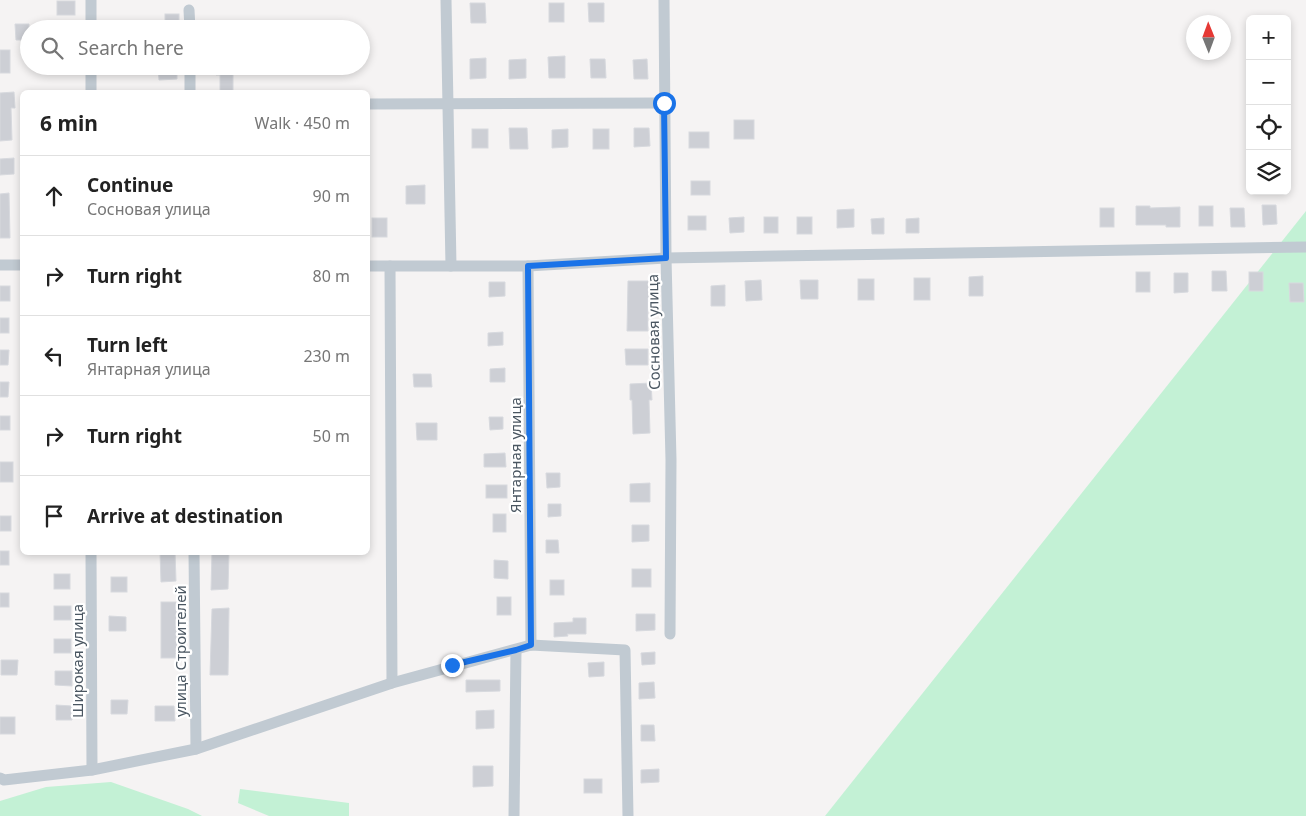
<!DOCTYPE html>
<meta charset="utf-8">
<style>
body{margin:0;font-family:"Noto Sans",sans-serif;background:#f6f6f6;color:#222}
.controls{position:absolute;right:15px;top:15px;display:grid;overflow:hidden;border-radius:8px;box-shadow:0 2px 8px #0003}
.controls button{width:45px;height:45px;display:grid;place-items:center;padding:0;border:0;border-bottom:1px solid #e0e0e0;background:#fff;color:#222;font:25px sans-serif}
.compass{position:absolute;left:1186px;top:15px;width:45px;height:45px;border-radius:50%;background:#fff;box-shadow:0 2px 8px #0003;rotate:359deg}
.stop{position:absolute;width:15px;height:15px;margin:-11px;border:4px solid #1a73e8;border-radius:50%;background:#fff}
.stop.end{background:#1a73e8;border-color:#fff;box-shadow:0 1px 5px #0008}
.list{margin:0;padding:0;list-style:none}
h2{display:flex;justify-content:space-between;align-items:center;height:65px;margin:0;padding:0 20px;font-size:21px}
h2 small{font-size:16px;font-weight:400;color:#767676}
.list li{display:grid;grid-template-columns:32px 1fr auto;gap:15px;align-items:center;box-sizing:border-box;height:80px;padding:0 20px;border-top:1px solid #e0e0e0}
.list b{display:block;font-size:19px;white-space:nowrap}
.list p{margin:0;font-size:16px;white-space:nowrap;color:#767676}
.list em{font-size:16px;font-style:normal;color:#767676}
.icon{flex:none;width:28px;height:28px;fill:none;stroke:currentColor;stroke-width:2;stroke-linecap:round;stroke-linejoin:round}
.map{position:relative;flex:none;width:1306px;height:816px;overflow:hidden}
.search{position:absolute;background:#fff;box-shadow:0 2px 8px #0003;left:20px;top:20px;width:350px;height:55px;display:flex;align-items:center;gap:12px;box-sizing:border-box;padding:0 18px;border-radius:28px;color:#767676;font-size:19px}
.panel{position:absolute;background:#fff;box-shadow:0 2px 8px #0003;left:20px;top:90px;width:350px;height:465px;border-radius:8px}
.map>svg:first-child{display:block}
</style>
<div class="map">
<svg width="1306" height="816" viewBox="0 0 1306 816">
<rect width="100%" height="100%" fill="#f5f3f3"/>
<g fill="#c3f1d5">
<polygon points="1306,211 1306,816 825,816"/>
<polygon points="111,782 188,809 202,816 0,816 0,801 46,787"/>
<polygon points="240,789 349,803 349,816 269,816 238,803"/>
</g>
<g fill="#cdcfd5" stroke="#d7d9de">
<rect x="57" y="1" width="18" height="14"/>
<polygon points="470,3 485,3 486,23 471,23"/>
<rect x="549" y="3" width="15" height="19"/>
<polygon points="588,3 604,3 604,22 589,22"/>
<rect x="165" y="14" width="14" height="15"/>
<polygon points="15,24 29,24 29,40 16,40"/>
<rect x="0" y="50" width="10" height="23"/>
<polygon points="565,56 565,78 549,78 548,57"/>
<polygon points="486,58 486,78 470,79 470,59"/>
<polygon points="526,59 526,78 509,79 509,60"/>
<polygon points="590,59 605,59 606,78 591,78"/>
<polygon points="647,59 648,79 634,79 633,60"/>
<polygon points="158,66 177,66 177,79 159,80"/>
<polygon points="216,66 233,66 233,92 220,92 220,75 216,75"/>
<polygon points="14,92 15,108 11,108 12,140 0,141 0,93"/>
<rect x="734" y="120" width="20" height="19"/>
<polygon points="509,128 527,128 528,149 510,149"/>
<polygon points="634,128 649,128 650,146 634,147"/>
<rect x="472" y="129" width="16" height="19"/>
<polygon points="568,129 568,147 552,148 552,130"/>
<rect x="593" y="129" width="16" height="20"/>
<rect x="689" y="132" width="20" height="16"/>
<polygon points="14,158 14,174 0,175 0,159"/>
<rect x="691" y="181" width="19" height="14"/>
<polygon points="425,185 425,204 406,204 406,186"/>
<polygon points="9,193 10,238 0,238 0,194"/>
<polygon points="1262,205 1276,205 1277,224 1263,225"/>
<polygon points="1136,206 1150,206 1150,208 1180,207 1180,227 1166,227 1166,225 1136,225"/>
<rect x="1199" y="206" width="14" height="20"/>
<rect x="1100" y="208" width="14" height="19"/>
<polygon points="1230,208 1244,208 1245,227 1231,227"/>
<polygon points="854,209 854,227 837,228 837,210"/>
<rect x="688" y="216" width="18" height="14"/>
<polygon points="744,217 744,232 730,233 729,218"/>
<rect x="764" y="217" width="14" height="16"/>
<rect x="797" y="217" width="15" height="17"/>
<rect x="372" y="218" width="15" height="19"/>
<polygon points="884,218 884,234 872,234 871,219"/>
<polygon points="919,218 919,233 906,233 906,219"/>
<polygon points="1212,271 1226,271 1227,291 1212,291"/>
<rect x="1136" y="272" width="14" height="20"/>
<rect x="1249" y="272" width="14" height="19"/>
<polygon points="1174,273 1188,273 1188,292 1174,293"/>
<polygon points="983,276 983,296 969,296 969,277"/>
<rect x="914" y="278" width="16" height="22"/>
<rect x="858" y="279" width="16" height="21"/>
<polygon points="761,280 762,300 746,301 745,281"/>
<polygon points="800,280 818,280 818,299 801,299"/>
<polygon points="628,281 650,281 650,298 648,298 648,331 627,331"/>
<polygon points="489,282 505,282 505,296 489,297"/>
<polygon points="1289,283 1303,283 1304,302 1290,302"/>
<polygon points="725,285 725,306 711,306 711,286"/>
<rect x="0" y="286" width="10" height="15"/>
<rect x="0" y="318" width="9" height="15"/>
<polygon points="503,332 503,345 488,346 488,333"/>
<polygon points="625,349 648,349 648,365 626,365"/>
<polygon points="0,350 9,350 8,365 0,365"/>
<polygon points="505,368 505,382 490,382 490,369"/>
<polygon points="413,374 431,374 432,387 414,387"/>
<polygon points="0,382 9,382 8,397 0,397"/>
<polygon points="651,383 652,400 649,400 650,433 633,434 632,400 630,400 630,384"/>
<rect x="0" y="416" width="10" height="14"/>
<polygon points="489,417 503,417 503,429 490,430"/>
<polygon points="416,423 437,423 437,440 417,440"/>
<polygon points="505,453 506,467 484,467 484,454"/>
<rect x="0" y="462" width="13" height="20"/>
<polygon points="546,473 560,473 560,487 547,488"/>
<polygon points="650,483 650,502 630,502 630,484"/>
<rect x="486" y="485" width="21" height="13"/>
<polygon points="548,504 561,504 561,516 548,517"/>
<rect x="493" y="514" width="13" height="18"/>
<rect x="0" y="516" width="11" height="15"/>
<polygon points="632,525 649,525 649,541 632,542"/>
<polygon points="546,540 558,540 559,553 546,553"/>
<rect x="0" y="551" width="9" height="14"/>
<polygon points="160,552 175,552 176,581 161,582"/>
<polygon points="212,552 229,552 228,589 211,590"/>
<polygon points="494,560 508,561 508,579 494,578"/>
<rect x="632" y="569" width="19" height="18"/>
<rect x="54" y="574" width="16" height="15"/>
<rect x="111" y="577" width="16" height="15"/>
<rect x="550" y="580" width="14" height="15"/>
<rect x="0" y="593" width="9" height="14"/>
<rect x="497" y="597" width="14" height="18"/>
<rect x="161" y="602" width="16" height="56"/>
<rect x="54" y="606" width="17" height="14"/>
<polygon points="229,608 228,675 210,675 212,609"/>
<polygon points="636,614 655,614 655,630 636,631"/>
<polygon points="109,616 126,617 126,631 109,631"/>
<polygon points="573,618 586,618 586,634 567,634 568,636 554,637 554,623 573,622"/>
<rect x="54" y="639" width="17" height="14"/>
<polygon points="655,652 655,664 642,665 641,653"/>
<polygon points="1,660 18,660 17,675 1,675"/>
<polygon points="604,662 604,676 589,677 588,663"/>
<polygon points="55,671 72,671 72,686 55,685"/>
<polygon points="466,680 500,680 500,691 466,692"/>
<polygon points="654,682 655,698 639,699 639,683"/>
<polygon points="111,700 128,700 127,714 111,714"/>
<polygon points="56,705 72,706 72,720 56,720"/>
<polygon points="155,706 174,706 175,721 155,721"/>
<polygon points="494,710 494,728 476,729 476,711"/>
<rect x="0" y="717" width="15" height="17"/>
<polygon points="641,725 654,725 655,741 641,741"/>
<polygon points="473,766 493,766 493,786 473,787"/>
<polygon points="659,769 659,782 641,783 641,770"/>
<rect x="584" y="779" width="18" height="14"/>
</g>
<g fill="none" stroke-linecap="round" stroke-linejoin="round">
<g stroke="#c1cad2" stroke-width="11">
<polyline points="446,0 451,266"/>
<polyline points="664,0 666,258 671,460 670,634"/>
<polyline points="189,10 190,29"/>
<polyline points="91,29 91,0"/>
<polyline points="190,66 190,92"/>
<polyline points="91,92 91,66"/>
<polyline points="368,104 664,103"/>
<polyline points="0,265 22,265"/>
<polyline points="368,266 528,266 666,258 1306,247"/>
<polyline points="390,266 392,683"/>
<polyline points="528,266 531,645"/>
<polyline points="91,552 92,770"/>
<polyline points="194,552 196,749"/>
<polyline points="0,778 4,780 92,770 196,749 392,683 531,645 625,650 628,816"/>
<polyline points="514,816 516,650"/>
</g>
</g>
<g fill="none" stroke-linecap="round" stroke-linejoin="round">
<polyline stroke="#1a73e8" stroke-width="6" points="452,665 516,650 531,645 528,266 666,258 664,103"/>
</g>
<g text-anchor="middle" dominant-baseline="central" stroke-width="4.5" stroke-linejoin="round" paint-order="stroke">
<g font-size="15" fill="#4a5661" stroke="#fff">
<text transform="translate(653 332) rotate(-91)">Сосновая улица</text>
<text transform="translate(515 455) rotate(-90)">Янтарная улица</text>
<text transform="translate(180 651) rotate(-90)">улица Строителей</text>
<text transform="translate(77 661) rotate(-90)">Широкая улица</text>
</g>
</g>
</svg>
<div class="controls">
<button>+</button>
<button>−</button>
<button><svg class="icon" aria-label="locate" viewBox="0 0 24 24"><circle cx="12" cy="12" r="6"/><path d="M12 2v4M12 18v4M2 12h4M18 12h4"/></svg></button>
<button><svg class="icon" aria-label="layers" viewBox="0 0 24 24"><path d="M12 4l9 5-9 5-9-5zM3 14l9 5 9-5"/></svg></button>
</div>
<svg class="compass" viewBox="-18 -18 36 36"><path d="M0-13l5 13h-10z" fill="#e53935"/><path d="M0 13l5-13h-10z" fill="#767676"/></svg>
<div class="stop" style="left:664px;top:103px"></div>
<div class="stop end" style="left:452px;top:665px"></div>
<div class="search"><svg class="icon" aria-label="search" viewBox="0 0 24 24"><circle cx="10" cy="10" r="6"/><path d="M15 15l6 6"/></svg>Search here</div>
<section class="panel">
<h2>6 min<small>Walk · 450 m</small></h2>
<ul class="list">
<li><svg class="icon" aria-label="ahead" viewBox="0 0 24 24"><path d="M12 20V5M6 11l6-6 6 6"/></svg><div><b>Continue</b><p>Сосновая улица</p></div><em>90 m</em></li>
<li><svg class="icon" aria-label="right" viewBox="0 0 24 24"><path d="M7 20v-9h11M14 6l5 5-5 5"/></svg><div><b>Turn right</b></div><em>80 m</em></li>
<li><svg class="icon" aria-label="left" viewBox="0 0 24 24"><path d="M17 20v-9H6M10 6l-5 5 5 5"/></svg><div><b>Turn left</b><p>Янтарная улица</p></div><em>230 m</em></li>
<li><svg class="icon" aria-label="right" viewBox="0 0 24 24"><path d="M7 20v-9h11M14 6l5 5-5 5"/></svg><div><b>Turn right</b></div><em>50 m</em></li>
<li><svg class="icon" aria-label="arrive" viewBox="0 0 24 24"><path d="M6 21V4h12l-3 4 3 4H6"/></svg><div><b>Arrive at destination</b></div></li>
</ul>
</section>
</div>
